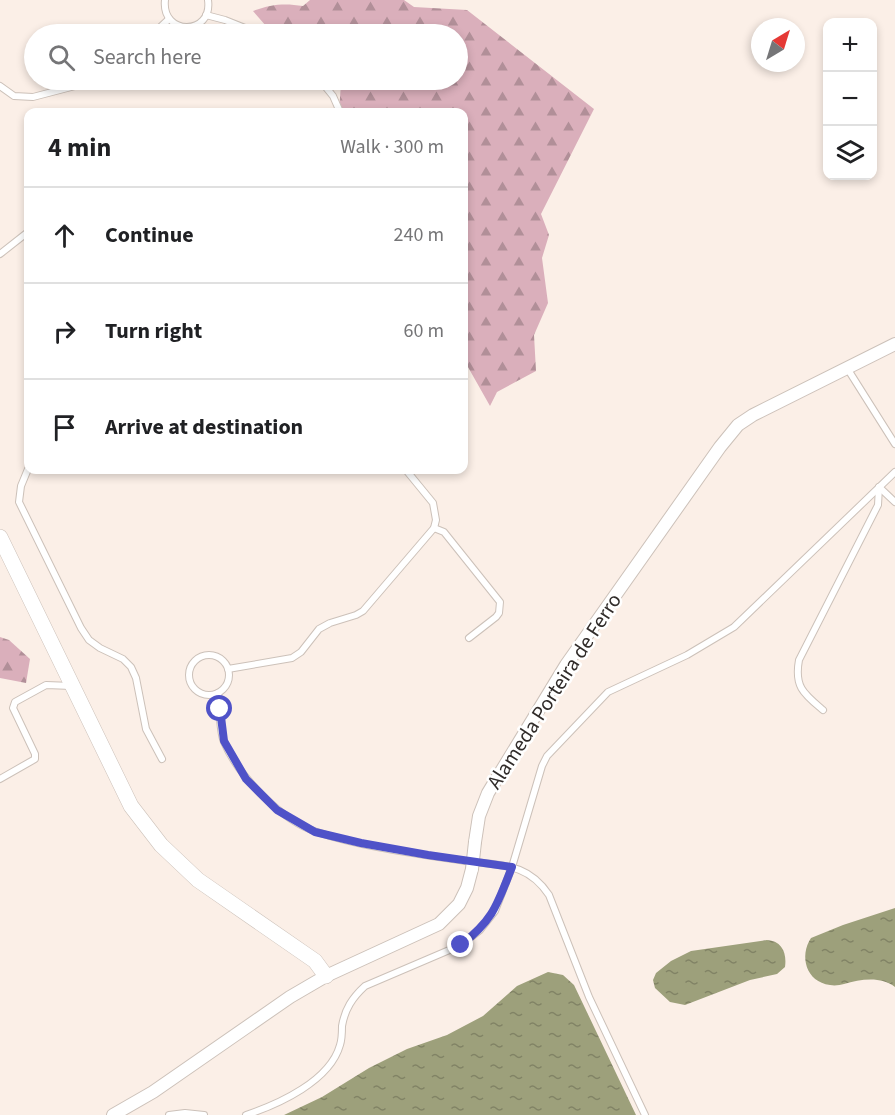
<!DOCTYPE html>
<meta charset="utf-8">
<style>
body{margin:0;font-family:"Source Sans 3",sans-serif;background:#f6f6f6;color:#202124}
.controls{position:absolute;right:18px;top:18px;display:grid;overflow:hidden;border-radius:12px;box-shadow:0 3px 9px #0003}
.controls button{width:54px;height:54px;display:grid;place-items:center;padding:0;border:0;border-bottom:2px solid #e0e0e0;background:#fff;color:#202124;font:30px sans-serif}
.compass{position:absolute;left:751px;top:18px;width:54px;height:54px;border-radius:50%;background:#fff;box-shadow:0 3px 9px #0003;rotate:38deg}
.stop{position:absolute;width:18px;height:18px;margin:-14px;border:4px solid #4f52c8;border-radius:50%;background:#fff}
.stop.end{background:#4f52c8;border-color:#fff;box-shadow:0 2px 6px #0008}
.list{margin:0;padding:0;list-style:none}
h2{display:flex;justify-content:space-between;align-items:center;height:78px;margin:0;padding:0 24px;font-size:26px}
h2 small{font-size:20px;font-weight:400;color:#757577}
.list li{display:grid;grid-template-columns:39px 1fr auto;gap:18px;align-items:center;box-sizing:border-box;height:96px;padding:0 24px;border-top:2px solid #e0e0e0}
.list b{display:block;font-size:22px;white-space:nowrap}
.list em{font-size:20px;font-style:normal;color:#757577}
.icon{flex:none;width:33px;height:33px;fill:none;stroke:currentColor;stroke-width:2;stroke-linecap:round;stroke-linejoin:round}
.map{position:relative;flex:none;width:895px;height:1115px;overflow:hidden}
.search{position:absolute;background:#fff;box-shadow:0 3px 9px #0003;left:24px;top:24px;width:444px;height:66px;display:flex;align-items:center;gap:15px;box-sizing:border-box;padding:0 21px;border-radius:33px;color:#757577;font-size:22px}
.panel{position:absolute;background:#fff;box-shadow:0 3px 9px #0003;left:24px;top:108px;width:444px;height:366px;border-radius:12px}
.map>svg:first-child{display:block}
</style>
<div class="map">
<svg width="895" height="1115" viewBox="0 0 895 1115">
<defs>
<pattern id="forest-firs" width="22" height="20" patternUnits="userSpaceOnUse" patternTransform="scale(1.5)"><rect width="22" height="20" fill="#daafbb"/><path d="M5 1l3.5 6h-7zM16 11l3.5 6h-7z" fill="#b18f98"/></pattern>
<pattern id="water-ripples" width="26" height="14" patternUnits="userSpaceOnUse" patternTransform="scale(1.5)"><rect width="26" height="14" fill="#9da07b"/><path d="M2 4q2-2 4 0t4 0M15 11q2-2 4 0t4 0" fill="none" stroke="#818365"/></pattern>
</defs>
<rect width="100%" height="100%" fill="#fbefe7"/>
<g fill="url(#forest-firs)">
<path d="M310,0H404L414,7L467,10L594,109L541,214L549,235L542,258L548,303L534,335L536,371L497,392L490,406L464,360V112H339L341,83L333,80H458V34H273L253,11C271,4 285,3 303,6Z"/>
<polygon points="0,637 9,640 30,659 26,683 0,678"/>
</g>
<g fill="url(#water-ripples)">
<path d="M895,908V987C881,976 861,979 844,984C840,985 835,986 830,985C806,982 799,956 811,938L843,925Z"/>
<path d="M767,940C782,941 787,953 785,967L777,974L750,980L685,1005L670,1002L655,988L653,980L656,973L671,961L691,951Z"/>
<polygon points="548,972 563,975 574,985 636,1115 284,1115 322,1097 369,1068 407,1049 447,1035 483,1016 517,986"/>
</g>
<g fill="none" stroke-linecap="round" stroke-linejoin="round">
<defs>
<g id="service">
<path d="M165,0C161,36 213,36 208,0"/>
<polyline points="206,15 225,20 260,34"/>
<polyline points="153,34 169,19"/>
<polyline points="320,80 333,96 340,112"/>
<polyline points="0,86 14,96 33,97 98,80"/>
<polyline points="0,254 28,232"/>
<polyline points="847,368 895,444"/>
<polyline points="28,469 21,486 19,502 81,628 89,640 100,648 123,659 131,667 136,678 146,729 162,759"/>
<polyline points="879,487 895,502"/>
<polyline points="434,528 444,532 500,602 499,613 496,617 469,638"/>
<circle cx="209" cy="675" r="20"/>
<polyline points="228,669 292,658 301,652 319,629 330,623 356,615 363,611 434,528 436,520 433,503 406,470"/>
<path d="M218,693C220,707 219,730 224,742C239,777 282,821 317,832C361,847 419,854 465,861C501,866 527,862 549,895L589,997L645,1115"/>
<path d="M823,710C804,694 794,687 799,660L878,505L879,487"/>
<polyline points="0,779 35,759 35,754 13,708 15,702 46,685 72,686"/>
<polyline points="169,1115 185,1113 204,1115"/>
<path d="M246,1115C279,1104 330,1081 340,1045C342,1039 342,1032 342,1026C345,1009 352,998 365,986L461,945L480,930L495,911L512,867L542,766L547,756L608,692L687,655L734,627L895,472"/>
</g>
<g id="minor">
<polyline points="475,842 479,816 488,793 566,665 720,447 738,425 753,415 895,344"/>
<polyline points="113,1115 153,1092 290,997 326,976 439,924 459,904 467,888 472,869"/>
</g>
<polyline id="tertiary" points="0,537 131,806 161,845 198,880 315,961 326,976"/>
</defs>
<use href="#service" stroke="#ccc1b9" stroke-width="8"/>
<use href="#minor" stroke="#ccc1b9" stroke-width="14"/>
<use href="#tertiary" stroke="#ccc1b9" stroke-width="16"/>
<use href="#service" stroke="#fff" stroke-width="6"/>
<use href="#minor" stroke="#fff" stroke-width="12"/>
<use href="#tertiary" stroke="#fff" stroke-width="15"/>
<defs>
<polyline id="minor-bridge" points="472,869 475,842"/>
</defs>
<use href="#minor-bridge" stroke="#ccc1b9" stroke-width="14" stroke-linecap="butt"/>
<use href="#minor-bridge" stroke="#fff" stroke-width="12"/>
</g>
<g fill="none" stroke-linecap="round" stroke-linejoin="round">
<path stroke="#4f52c8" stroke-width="8" d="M220,709L224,741L246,779L277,810L315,832L361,843L428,855L512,867C497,905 494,919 461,945"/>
</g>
<g text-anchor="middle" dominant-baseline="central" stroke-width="5" stroke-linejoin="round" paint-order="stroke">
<g font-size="21" fill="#312c2a" stroke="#fff">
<text transform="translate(554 691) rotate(-57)">Alameda Porteira de Ferro</text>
</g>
</g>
</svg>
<div class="controls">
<button>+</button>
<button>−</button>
<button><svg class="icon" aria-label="layers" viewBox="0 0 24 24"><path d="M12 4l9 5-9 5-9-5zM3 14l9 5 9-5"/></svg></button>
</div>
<svg class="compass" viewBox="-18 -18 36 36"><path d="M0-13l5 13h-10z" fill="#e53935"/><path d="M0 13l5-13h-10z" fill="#757577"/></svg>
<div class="stop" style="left:220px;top:709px"></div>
<div class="stop end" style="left:461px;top:945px"></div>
<div class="search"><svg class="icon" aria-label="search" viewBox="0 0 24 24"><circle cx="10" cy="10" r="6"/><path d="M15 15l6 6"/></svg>Search here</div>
<section class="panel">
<h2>4 min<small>Walk · 300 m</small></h2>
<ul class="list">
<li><svg class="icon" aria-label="ahead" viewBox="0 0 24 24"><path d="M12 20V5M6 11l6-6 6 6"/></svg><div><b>Continue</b></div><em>240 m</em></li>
<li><svg class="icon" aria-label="right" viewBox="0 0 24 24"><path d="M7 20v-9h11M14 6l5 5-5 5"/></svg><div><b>Turn right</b></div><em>60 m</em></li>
<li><svg class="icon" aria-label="arrive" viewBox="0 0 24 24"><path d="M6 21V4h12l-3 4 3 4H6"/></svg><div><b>Arrive at destination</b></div></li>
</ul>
</section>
</div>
